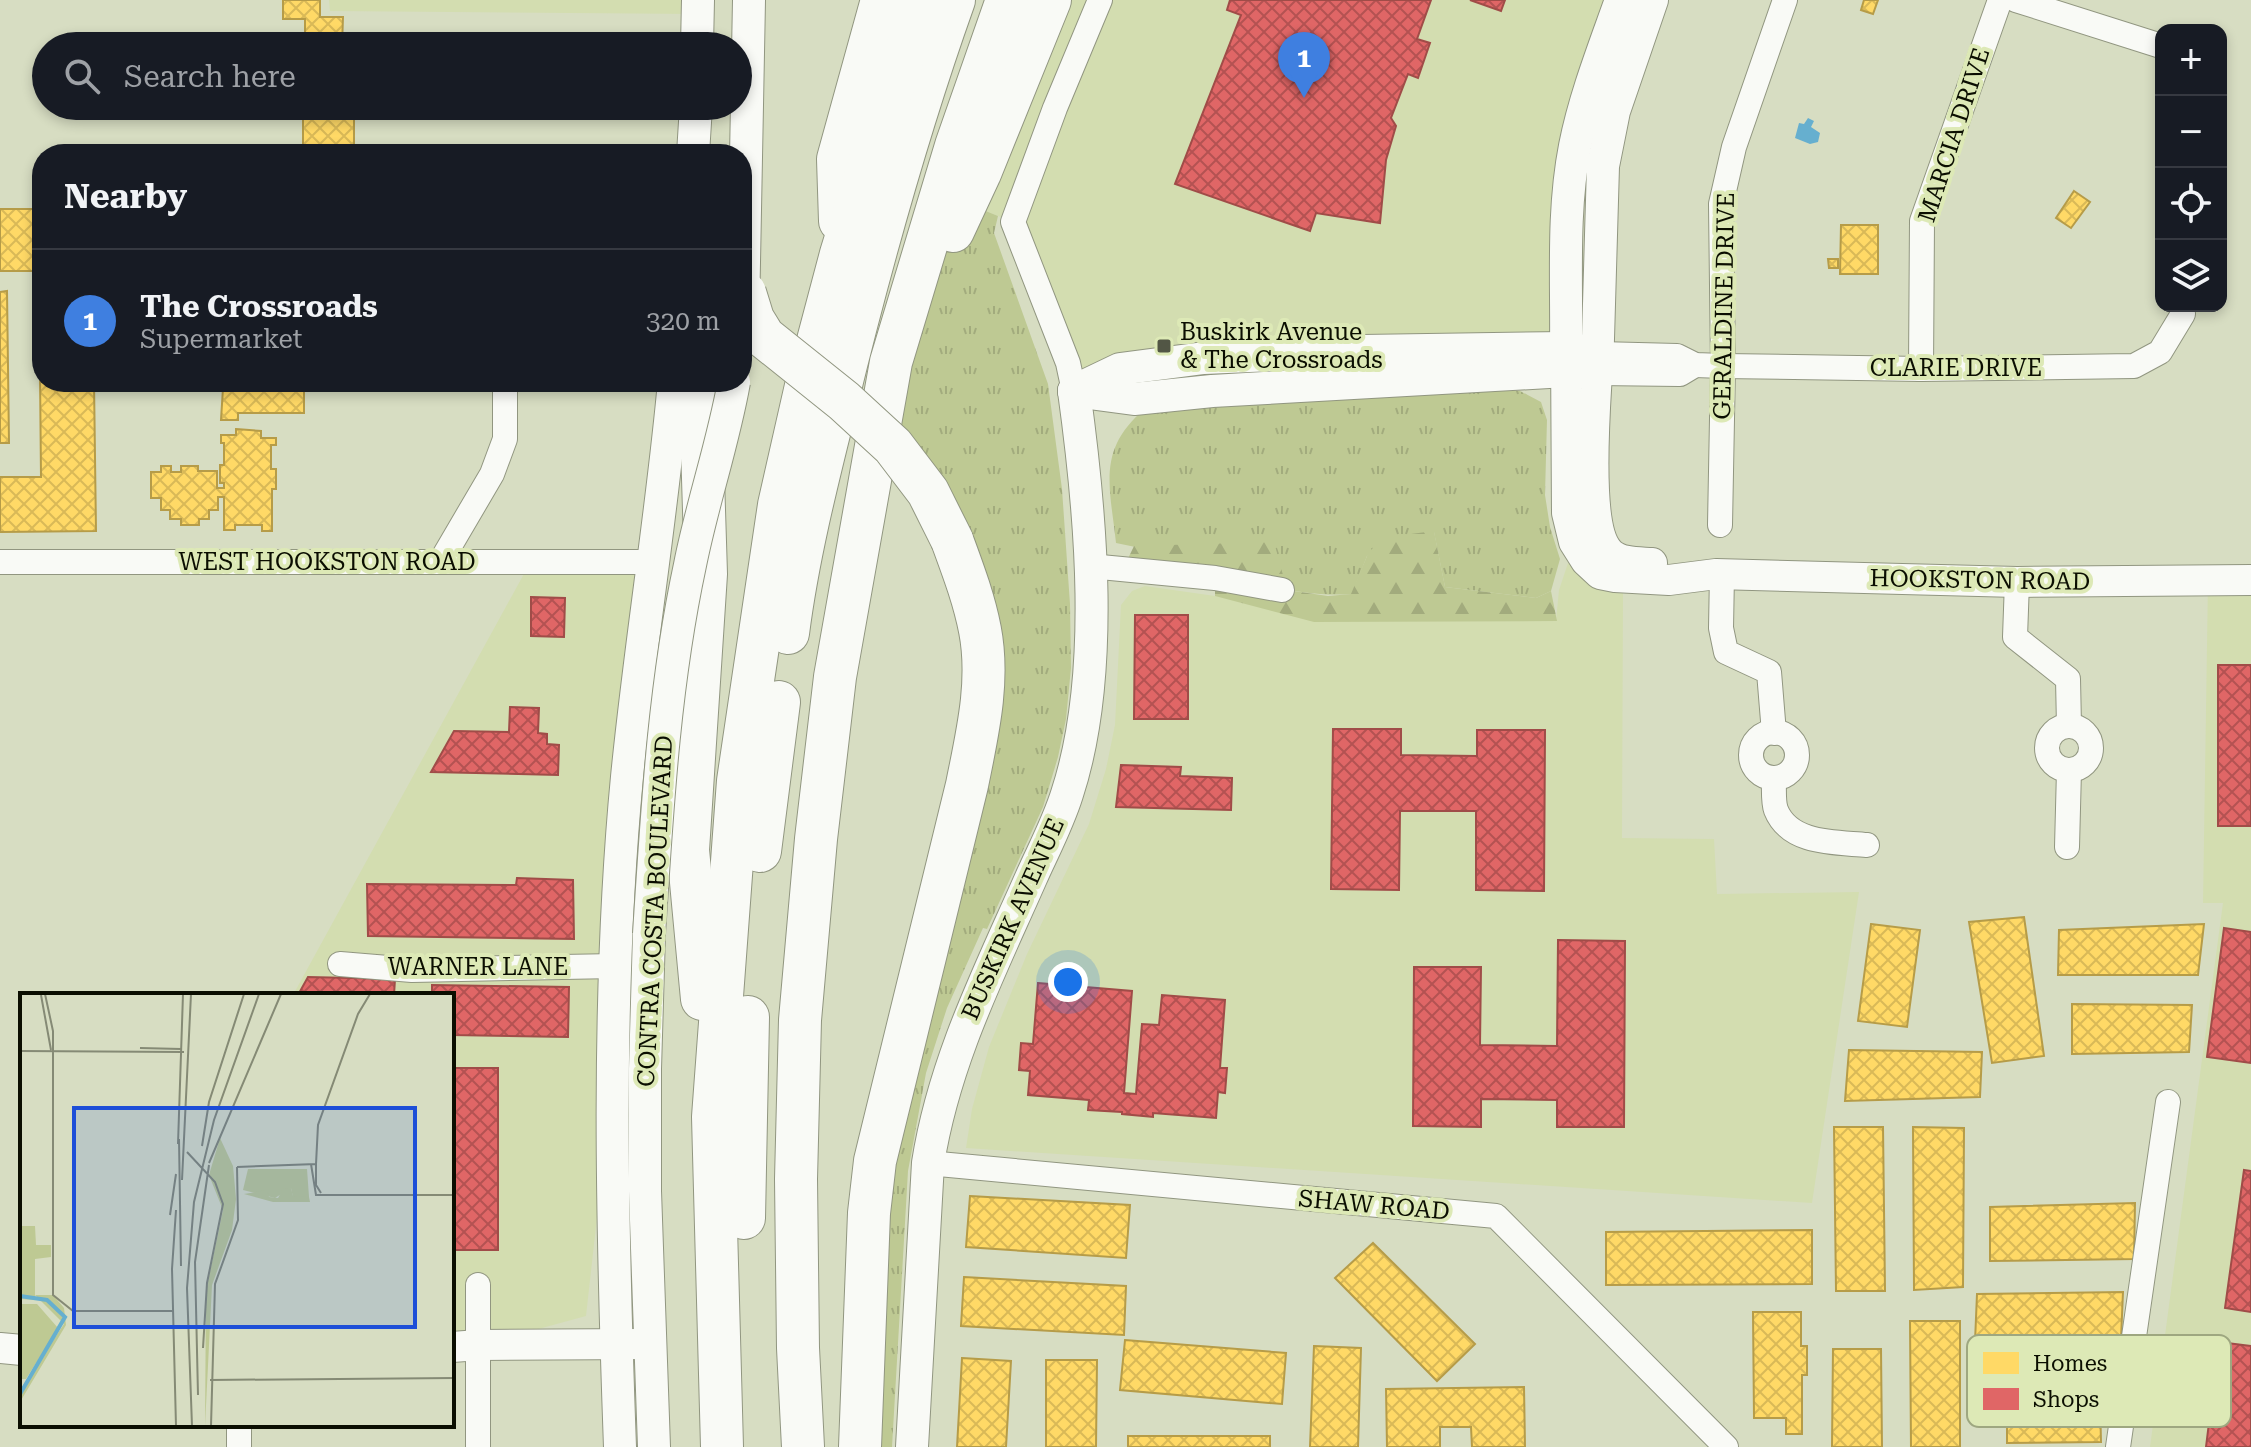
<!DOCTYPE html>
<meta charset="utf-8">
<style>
body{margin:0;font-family:"Roboto Serif",serif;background:#242831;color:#f1f3f6}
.controls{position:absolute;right:24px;top:24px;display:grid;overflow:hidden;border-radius:16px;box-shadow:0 4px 12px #0003}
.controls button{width:72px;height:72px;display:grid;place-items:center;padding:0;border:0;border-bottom:2px solid #363941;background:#171b24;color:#f1f3f6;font:40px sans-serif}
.you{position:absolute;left:1068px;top:982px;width:28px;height:28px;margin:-20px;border:6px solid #fff;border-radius:50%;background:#1a73e8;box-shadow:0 0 0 12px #1a73e833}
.badge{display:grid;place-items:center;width:52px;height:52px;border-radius:50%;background:#b45309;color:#fff;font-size:26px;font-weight:700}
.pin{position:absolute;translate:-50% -66px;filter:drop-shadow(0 2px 4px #0008)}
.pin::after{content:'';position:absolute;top:42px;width:28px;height:24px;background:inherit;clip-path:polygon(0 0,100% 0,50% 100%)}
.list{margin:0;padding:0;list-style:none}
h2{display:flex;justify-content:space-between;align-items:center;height:104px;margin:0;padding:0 32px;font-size:34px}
h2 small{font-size:26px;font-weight:400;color:#9ea1a6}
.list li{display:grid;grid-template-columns:52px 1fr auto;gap:24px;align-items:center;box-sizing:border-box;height:144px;padding:0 32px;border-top:2px solid #363941}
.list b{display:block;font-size:30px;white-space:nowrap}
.list p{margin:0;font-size:26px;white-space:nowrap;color:#9ea1a6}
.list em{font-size:26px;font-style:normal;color:#9ea1a6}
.icon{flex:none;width:44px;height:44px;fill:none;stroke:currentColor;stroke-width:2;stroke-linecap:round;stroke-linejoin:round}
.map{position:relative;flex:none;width:2251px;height:1447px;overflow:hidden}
.search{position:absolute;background:#171b24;box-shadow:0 4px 12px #0003;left:32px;top:32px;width:720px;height:88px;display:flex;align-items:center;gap:20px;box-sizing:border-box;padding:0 28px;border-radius:44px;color:#9ea1a6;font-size:30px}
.panel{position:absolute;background:#171b24;box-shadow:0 4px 12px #0003;left:32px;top:144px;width:720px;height:248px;border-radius:32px}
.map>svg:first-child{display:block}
</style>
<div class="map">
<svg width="2251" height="1447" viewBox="0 0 2251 1447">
<defs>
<pattern id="grass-tufts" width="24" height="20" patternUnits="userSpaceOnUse" patternTransform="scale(2)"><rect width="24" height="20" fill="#bec993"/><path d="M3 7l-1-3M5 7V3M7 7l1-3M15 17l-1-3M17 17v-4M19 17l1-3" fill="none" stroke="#a2ab7d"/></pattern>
<pattern id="forest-firs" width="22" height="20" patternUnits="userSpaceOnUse" patternTransform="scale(2)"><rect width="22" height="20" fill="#bec993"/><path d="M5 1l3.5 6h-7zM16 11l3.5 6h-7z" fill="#a2ab7d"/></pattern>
<pattern id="homes-cross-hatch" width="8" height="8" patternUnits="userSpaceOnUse" patternTransform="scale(2)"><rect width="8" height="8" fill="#ffd966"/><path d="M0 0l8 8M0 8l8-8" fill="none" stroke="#d9b957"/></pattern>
<pattern id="shops-cross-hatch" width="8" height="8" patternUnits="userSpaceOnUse" patternTransform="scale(2)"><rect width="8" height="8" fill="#e06666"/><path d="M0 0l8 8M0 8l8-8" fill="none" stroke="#b45252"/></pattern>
</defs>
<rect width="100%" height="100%" fill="#d7ddc2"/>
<g fill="#d3ddb0">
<polygon points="329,0 698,0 698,14 330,11"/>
<polygon points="1050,0 1621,0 1584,106 1566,348 1362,351 1074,391 1013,222 966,203"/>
<polygon points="531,561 653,562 615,1056 586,1316 479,1345 452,1347 452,995 293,995"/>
<polygon points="1568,563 1607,584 1623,589 1622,838 1714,839 1717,894 1859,892 1812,1203 966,1148 972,1109 989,1047 1027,954 1089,824 1106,769 1115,725 1121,605 1132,591 1145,586 1215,596 1556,621 1559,590"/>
<polygon points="2251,580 2251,1447 2150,1447 2223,903 2203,903 2208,581"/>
</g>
<g fill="url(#grass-tufts)">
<polygon points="966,203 998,216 994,233 1048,384 1062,489 1070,604 1071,668 1066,719 1058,757 1043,807 987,929 983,928 947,1008 926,1073 908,1171 892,1447 860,1447 869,1213 983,679 893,446 891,362"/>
<path d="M1502,390L1520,391L1541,402L1547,420L1545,495L1550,527L1560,559L1551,591L1536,598L1445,587L1434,532L1367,556L1352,594C1272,600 1194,557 1116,543C1110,486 1096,449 1146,408Z"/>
</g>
<polygon fill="url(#forest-firs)" points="1434,531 1445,587 1536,598 1551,591 1557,621 1314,622 1215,596 1215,579 1123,569 1134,546 1274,542 1287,590 1328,596 1351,594 1367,556 1380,538"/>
<polygon fill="#66afcf" points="1808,118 1814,121 1811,127 1820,133 1818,142 1810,144 1795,138 1799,123 1804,124"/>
<g fill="url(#homes-cross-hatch)" stroke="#b69c48" stroke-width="2">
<polygon points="283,0 320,0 320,17 343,17 342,46 305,46 305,19 283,19"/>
<polygon points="1864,0 1878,0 1873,14 1861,10"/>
<polygon points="348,106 348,110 354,110 354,154 303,154 303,107"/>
<polygon points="2074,191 2090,202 2071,228 2056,218"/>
<polygon points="0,209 42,209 42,382 94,382 96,531 0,532 0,477 41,477 39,271 0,271"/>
<polygon points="1841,225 1878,225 1878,274 1840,274"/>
<polygon points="1828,259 1838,259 1838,268 1829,268"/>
<polygon points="7,291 9,443 0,443 0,292"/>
<polygon points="215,382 315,382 315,389 304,388 304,413 238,413 238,420 221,420 223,388 215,388"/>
<rect x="527" y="382" width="17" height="4"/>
<polygon points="236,429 261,431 261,438 276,438 276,445 271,445 271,469 276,469 276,489 272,489 272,531 262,531 262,525 235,525 235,530 224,530 224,497 218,497 218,510 209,510 209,519 199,519 199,525 181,525 181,519 170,519 170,510 161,510 161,498 151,498 151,472 161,472 161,466 171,466 171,472 181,472 181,466 198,466 198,471 217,471 217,488 224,488 224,483 220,483 220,465 224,465 224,443 221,443 221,435 236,435"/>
<polygon points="2024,917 2044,1056 1992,1063 1969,922"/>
<polygon points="1871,924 1920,930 1907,1027 1858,1021"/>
<polygon points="2204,924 2198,975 2058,975 2059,930"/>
<polygon points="2072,1004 2192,1005 2189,1052 2072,1054"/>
<polygon points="1849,1050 1982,1052 1980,1097 1845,1101"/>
<polygon points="1834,1127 1883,1127 1885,1291 1836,1291"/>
<polygon points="1913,1127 1964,1128 1963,1287 1914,1290"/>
<polygon points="970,1196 1130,1205 1126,1258 966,1247"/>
<polygon points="2135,1203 2134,1259 1990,1261 1990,1207"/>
<polygon points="1812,1230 1812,1284 1606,1285 1606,1232"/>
<polygon points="1373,1243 1475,1344 1437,1381 1335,1278"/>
<polygon points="964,1277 1126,1286 1124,1335 961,1326"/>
<polygon points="2123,1292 2121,1339 1975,1342 1977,1294"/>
<polygon points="1753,1312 1801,1312 1801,1346 1807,1346 1807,1375 1802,1375 1802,1434 1786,1434 1786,1418 1754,1418"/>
<polygon points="1910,1321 1960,1321 1960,1447 1911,1447"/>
<polygon points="1125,1340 1286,1353 1282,1404 1120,1390"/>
<polygon points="1314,1346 1361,1348 1358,1447 1310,1447"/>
<polygon points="1833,1349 1881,1349 1882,1447 1832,1447"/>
<polygon points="962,1358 1011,1361 1006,1447 957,1447"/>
<polygon points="1046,1360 1097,1360 1096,1447 1046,1447"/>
<polygon points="1524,1387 1525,1447 1472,1447 1471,1427 1440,1427 1440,1447 1387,1447 1386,1389"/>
<polygon points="2100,1401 2101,1442 2007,1443 2007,1403"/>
<rect x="1128" y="1436" width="142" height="11"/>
</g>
<g fill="url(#shops-cross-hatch)" stroke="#a04c48" stroke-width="2">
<polygon points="1230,0 1431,0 1417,39 1430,43 1418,78 1408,74 1391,118 1396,126 1386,160 1380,223 1316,213 1310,231 1175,184 1241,15 1227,10"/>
<polygon points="1470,0 1505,0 1501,11"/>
<polygon points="531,597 565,598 564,637 531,636"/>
<polygon points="1135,615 1188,615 1188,719 1134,719"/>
<rect x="2218" y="665" width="33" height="161"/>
<polygon points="510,707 539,708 538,733 547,734 547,744 559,745 558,775 431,772 454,731 509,732"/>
<polygon points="1333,729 1401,729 1401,755 1477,756 1477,730 1545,730 1544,891 1476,890 1476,811 1400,811 1399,890 1331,889"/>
<polygon points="1121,765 1181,767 1180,776 1232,778 1231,810 1116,807"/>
<polygon points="517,878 573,880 574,939 368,936 367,884 516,885"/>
<polygon points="2224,928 2251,932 2251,1063 2207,1057"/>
<polygon points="1558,940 1625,941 1624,1127 1557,1127 1557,1100 1481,1099 1481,1127 1413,1126 1414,967 1481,967 1480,1045 1557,1046"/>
<polygon points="308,977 395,979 394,995 298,995"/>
<polygon points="1038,983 1132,991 1124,1093 1136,1094 1142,1024 1159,1025 1162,995 1225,1000 1220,1068 1227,1068 1225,1093 1218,1092 1216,1118 1153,1113 1153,1117 1122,1114 1122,1112 1088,1110 1089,1100 1028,1095 1030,1071 1019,1070 1021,1043 1033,1044"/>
<polygon points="432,985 569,987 568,1037 452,1035 452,995 432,995"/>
<rect x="452" y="1068" width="46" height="182"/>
<polygon points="2244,1170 2251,1171 2251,1312 2225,1308"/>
<polygon points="2219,1342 2251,1346 2251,1447 2206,1447"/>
</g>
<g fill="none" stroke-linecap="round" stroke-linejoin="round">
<defs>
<g id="minor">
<polyline points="2016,0 2161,46"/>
<polyline points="1599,354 1677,356 1695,365 1723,366 1921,369 2134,366 2160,352 2183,314 2182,306"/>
<polyline points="1921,369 1922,221 2000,0"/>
<polyline points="1597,373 1680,374 1695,365"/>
<polyline points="1074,391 1068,363 1013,222 1055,108 1100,0"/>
<polyline points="1720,525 1723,366 1721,204 1734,147 1785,0"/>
<polyline points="441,561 492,474 505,439 505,382"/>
<polyline points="0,562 653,562"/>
<polyline points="1090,566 1215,578 1282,590"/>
<polyline points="1722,574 1721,628 1726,652 1769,672 1774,733"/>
<polyline points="2017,582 2015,637 2068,679 2069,726"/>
<circle cx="2069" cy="748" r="22"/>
<circle cx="1774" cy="755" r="23"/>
<path d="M1774,778C1774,788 1773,802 1776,810C1790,845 1837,842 1867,845"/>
<polyline points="2067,847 2069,770"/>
<polyline points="340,964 412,970 616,966"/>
<polyline points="928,1163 1496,1216 1726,1447"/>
<polyline points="239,1425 239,1447"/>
<polyline points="478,1447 478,1285"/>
<polyline points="2118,1447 2168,1102"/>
</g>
<g id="tertiary">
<polyline points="1566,348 1567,513 1574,542 1586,561 1600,574 1615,577 1669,580 1716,574 2017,582 2251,580"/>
<path d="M1597,373C1595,409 1585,529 1610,553C1621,563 1638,562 1652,563"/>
<polyline points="452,1347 479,1345 642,1344"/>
<polyline points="0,1348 22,1350"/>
</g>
<g id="secondary">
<polyline points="697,46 698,0"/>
<polyline points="693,154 696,106"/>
<polyline points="743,314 749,0"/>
<path d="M1566,348C1567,281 1562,212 1575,146C1585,96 1604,48 1621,0"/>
<polyline points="1074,391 1134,399 1212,391 1566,371 1597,373 1603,166 1614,111 1652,0"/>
<polyline points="1074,391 1120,369 1204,358 1362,351 1566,348 1599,354"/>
<polyline points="649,934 645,1069 645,1191 654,1447"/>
<path d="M620,1447C612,1227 606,997 627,777C640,645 662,514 674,382"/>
<path d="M912,1447L928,1163C944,1061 990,971 1031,878C1043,851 1058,823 1067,794C1106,675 1091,514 1074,391"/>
</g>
<g id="motorway">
<polyline points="840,221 838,159 882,0"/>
<polyline points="953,231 980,173 1050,0"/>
<polyline points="700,382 706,574 688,850 702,999"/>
<path d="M788,633C798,555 818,477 837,401C870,266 907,132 954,0"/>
<polyline points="760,851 779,702"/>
<polyline points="744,1218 748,1017"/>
<polyline points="722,1447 713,1117 738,781 779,505 806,386 841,254 890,95 924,0"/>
<polyline points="803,1447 798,1348 796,1179 800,1020 816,839 835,677 891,362 956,146 1007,0"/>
<path d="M860,1447L869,1213L875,1161L967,785C977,735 990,682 980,630C974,599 963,570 952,540"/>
</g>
</defs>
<use href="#minor" stroke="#919680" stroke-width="26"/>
<use href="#tertiary" stroke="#919680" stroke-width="32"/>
<use href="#secondary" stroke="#919680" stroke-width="34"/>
<use href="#motorway" stroke="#919680" stroke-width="44"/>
<use href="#minor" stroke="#f9faf6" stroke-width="24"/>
<use href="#tertiary" stroke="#f9faf6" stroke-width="30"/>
<use href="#secondary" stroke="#f9faf6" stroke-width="32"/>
<use href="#motorway" stroke="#f9faf6" stroke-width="42"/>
<defs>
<path id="secondary-bridge" d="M649,934C657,811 664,686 690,565C702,504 723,444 734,382"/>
<polyline id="motorway-bridge" points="745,293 753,319 764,337 844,401 893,446 928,492 952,540"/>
</defs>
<use href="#secondary-bridge" stroke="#919680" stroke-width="34" stroke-linecap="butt"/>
<use href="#motorway-bridge" stroke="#919680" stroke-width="44" stroke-linecap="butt"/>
<use href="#secondary-bridge" stroke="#f9faf6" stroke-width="32"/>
<use href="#motorway-bridge" stroke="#f9faf6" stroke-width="42"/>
</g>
<rect fill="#525645" stroke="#dde9b6" stroke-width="3" x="1156" y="338" width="16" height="16" rx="4"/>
<g text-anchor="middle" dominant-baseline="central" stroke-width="8" stroke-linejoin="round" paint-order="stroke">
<g font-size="24" fill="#0b0e01" stroke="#dde9b6">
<text transform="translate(1954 135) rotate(-72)">MARCIA DRIVE</text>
<text transform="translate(1724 306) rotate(-89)">GERALDINE DRIVE</text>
<text x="1956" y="368">CLARIE DRIVE</text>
<text x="327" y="562">WEST HOOKSTON ROAD</text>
<text transform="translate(1980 580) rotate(1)">HOOKSTON ROAD</text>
<text transform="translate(655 911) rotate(-87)">CONTRA COSTA BOULEVARD</text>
<text transform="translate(1013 919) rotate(-66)">BUSKIRK AVENUE</text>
<text x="478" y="967">WARNER LANE</text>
<text transform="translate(1374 1205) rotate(5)">SHAW ROAD</text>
</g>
<g font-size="24" fill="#0b0e01" stroke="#dde9b6" text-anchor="start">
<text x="1180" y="332">Buskirk Avenue<tspan x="1180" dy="28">&amp; The Crossroads</tspan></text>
</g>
</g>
<g transform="translate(20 993)">
<rect width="434" height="434" fill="#d7ddc2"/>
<path d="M200,145L213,173L216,206L212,237L192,292L185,433L186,298L203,217L189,182ZM228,176H287L289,204H273L271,195L255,205L223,197ZM0,233H15L16,252H31V264L15,266V307L0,306Z" fill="#bec993"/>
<path d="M271,195L273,203L289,204L290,209H253L224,201L247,197L249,204L258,205L263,196ZM15,302H33L44,315L46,332L0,409V397L44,331Z" fill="#bec993"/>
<path d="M0,311H17L38,335L6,386H0Z" fill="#bec993"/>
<path fill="none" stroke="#66afcf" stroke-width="4" d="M0,303L27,307L45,324L0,401"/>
<path fill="none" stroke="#858a75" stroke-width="2" d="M25,1L33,38V302L53,318H153M21,2L31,57M120,55L161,56M0,58L164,59M159,146L161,273M158,151L163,1M182,153L189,109L224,1M167,159L195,189L203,211L187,290L183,355M189,170L261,1M291,171L296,202H434M296,171V192L301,200M217,174L296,171L298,132L338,21L350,1M162,187L171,1M150,222L156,181M190,387L434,385M178,402L175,269L189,172M156,433L152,276L156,217M172,433L167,295L174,209L194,127L239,1M191,433L195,291L218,227L217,174"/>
<path fill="#1d4ed8" fill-opacity="0.15" stroke="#1d4ed8" stroke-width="4" d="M54,115H395V334H54Z"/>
<rect width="434" height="434" fill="none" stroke="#0b0e01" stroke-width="4"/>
</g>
<rect x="1967" y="1335" width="264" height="92" rx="12" fill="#dde9b6" stroke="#9ea780" stroke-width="2"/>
<rect x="1983" y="1352" width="36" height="22" fill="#ffd966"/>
<rect x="1983" y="1388" width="36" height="22" fill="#e06666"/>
<g font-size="22" fill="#0b0e01">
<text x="2033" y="1371">Homes</text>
<text x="2033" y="1407">Shops</text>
</g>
</svg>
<div class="controls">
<button>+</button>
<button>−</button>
<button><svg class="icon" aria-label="locate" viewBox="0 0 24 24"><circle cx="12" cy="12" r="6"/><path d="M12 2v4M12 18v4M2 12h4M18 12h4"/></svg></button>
<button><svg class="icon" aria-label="layers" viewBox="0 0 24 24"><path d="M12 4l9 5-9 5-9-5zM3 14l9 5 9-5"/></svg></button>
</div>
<div class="you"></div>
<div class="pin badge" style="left:1304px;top:98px;background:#3f7fe0">1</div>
<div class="search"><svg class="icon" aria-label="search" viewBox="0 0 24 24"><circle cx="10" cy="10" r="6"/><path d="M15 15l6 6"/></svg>Search here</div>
<section class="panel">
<h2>Nearby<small></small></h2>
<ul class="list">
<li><span class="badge" style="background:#3f7fe0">1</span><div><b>The Crossroads</b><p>Supermarket</p></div><em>320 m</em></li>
</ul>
</section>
</div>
